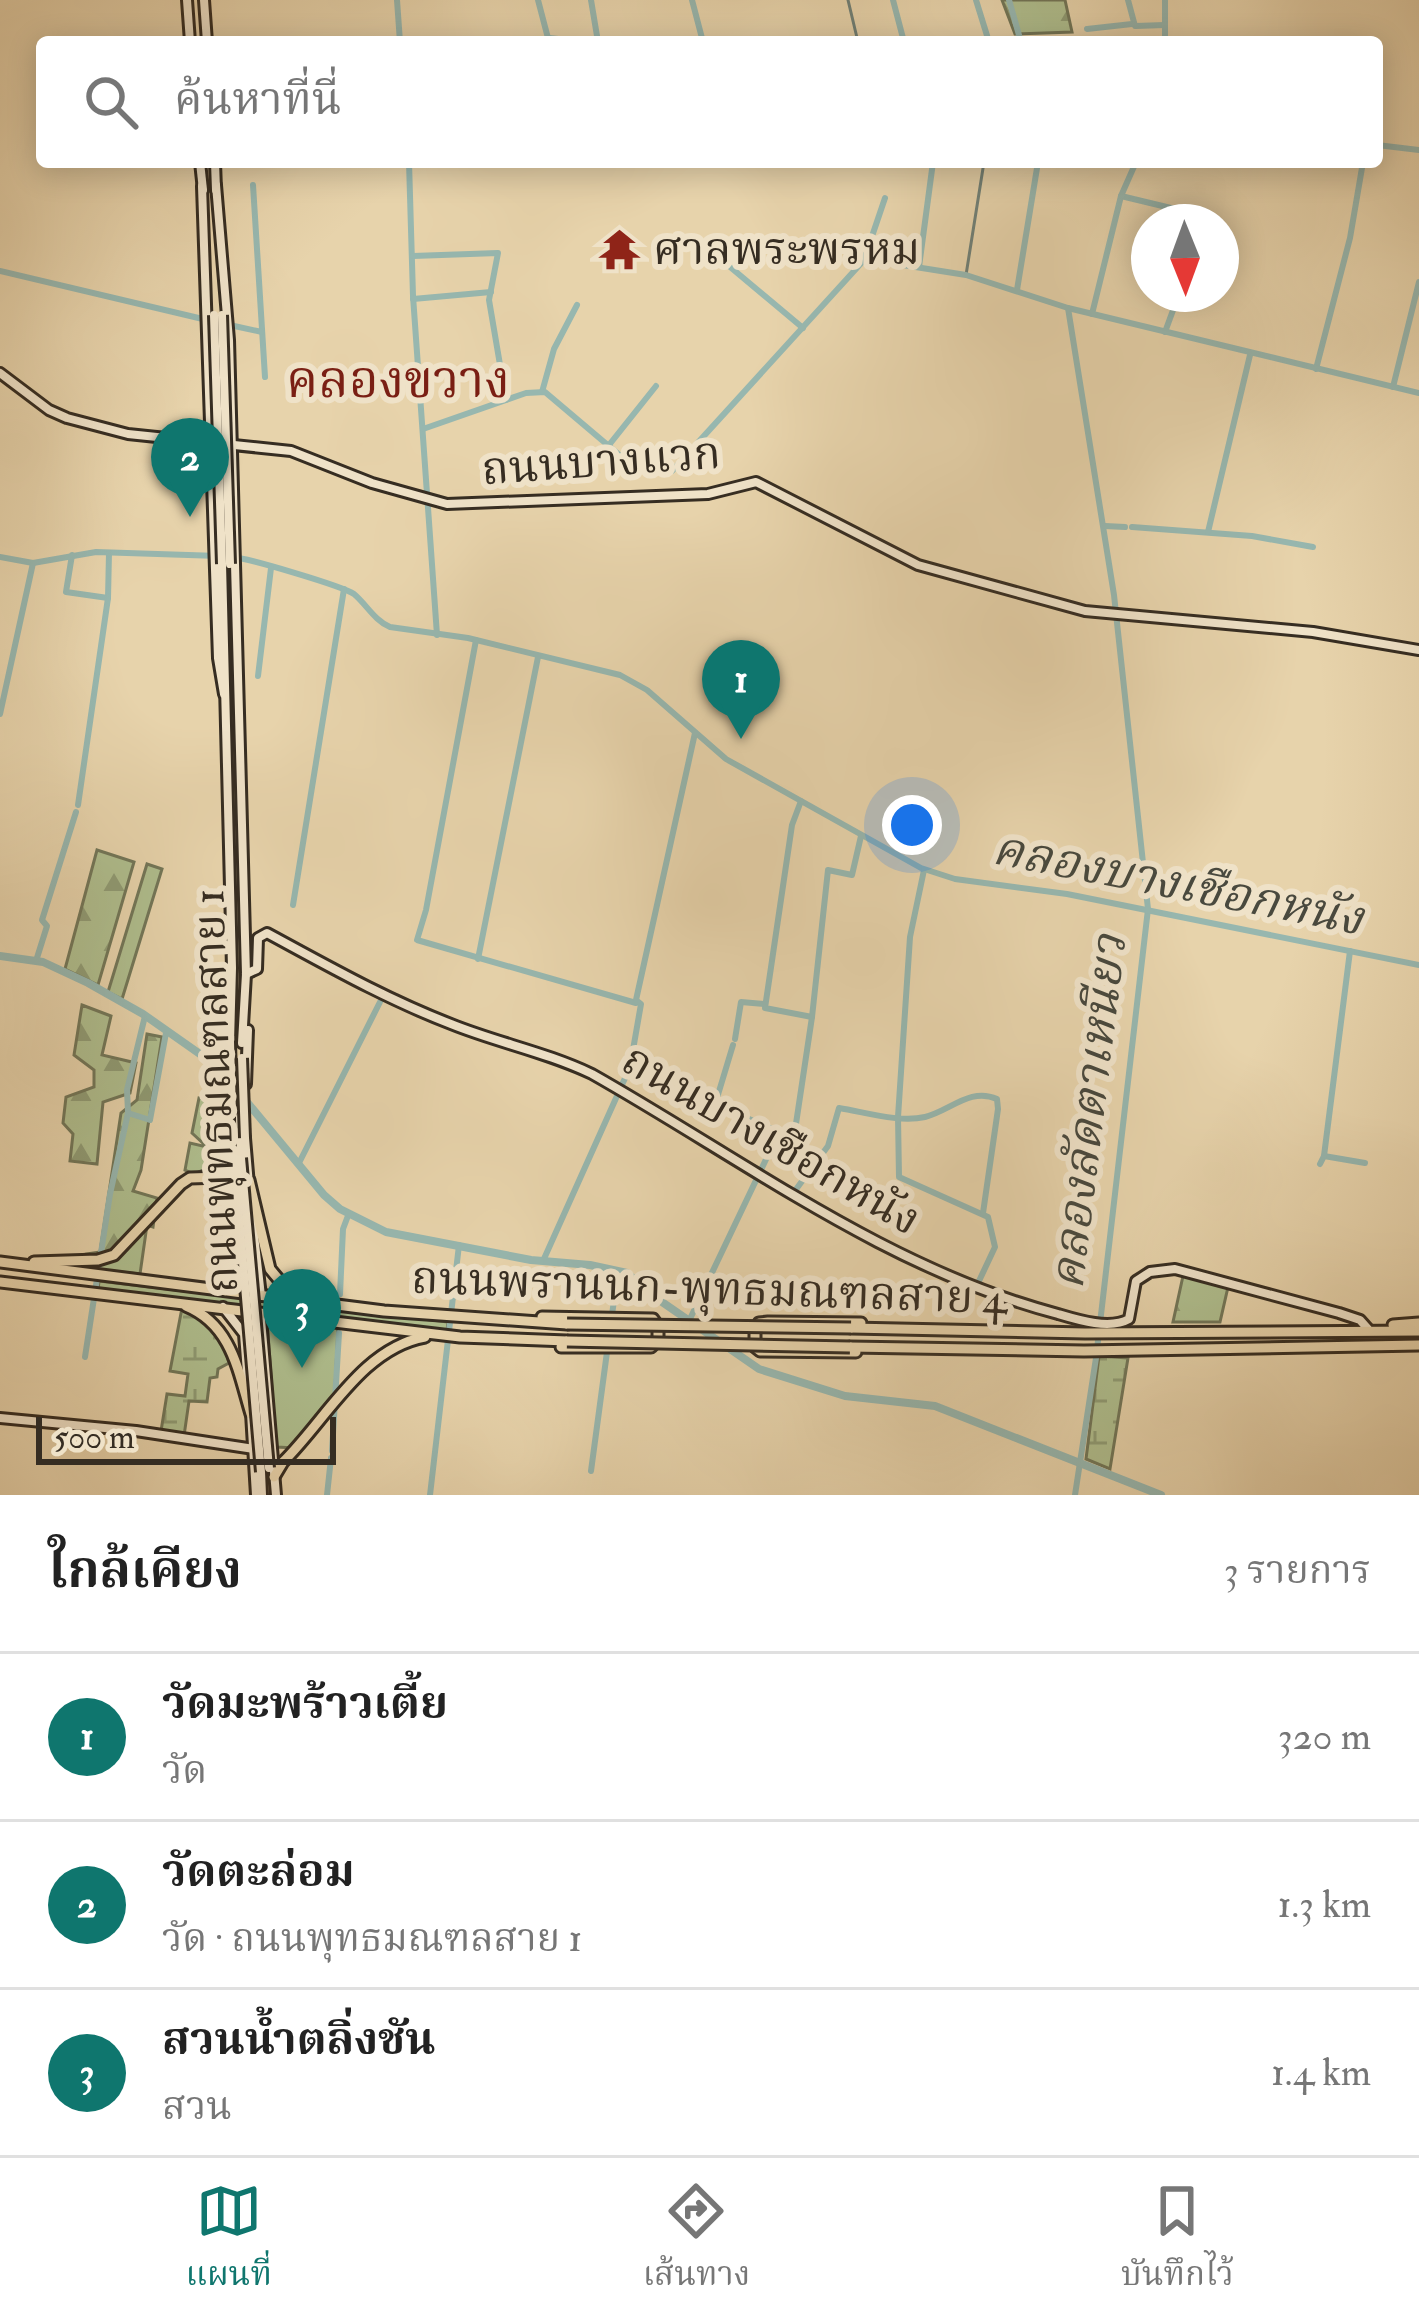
<!DOCTYPE html>
<html lang="th">
<meta charset="utf-8">
<style>
body{margin:0;font-family:"IM FELL Double Pica","Noto Serif Thai",serif;background:#f6f6f6;color:#222}
.compass{position:absolute;left:1131px;top:204px;width:108px;height:108px;border-radius:50%;background:#fff;box-shadow:0 6px 30px #0003;rotate:179deg}
.scale{position:absolute;left:36px;bottom:30px;width:300px;box-sizing:border-box;padding-left:12px;border:6px solid #362d22;border-top:0;font-size:33px;line-height:42px;white-space:nowrap;color:#362d22;-webkit-text-stroke:9px #efe2c8;paint-order:stroke}
.you{position:absolute;left:912px;top:825px;width:42px;height:42px;margin:-30px;border:9px solid #fff;border-radius:50%;background:#1a73e8;box-shadow:0 0 0 18px #1a73e833}
.badge{display:grid;place-items:center;width:78px;height:78px;border-radius:50%;background:#0f766e;color:#fff;font-size:39px;font-weight:700}
.pin{position:absolute;translate:-50% -99px;filter:drop-shadow(0 3px 6px #0008)}
.pin::after{content:'';position:absolute;top:63px;width:42px;height:36px;background:inherit;clip-path:polygon(0 0,100% 0,50% 100%)}
.list{margin:0;padding:0;list-style:none}
h2{display:flex;justify-content:space-between;align-items:center;height:156px;margin:0;padding:0 48px;font-size:51px}
h2 small{font-size:39px;font-weight:400;color:#767676}
.list li{display:grid;grid-template-columns:78px 1fr auto;gap:36px;align-items:center;box-sizing:border-box;height:168px;padding:0 48px;border-top:3px solid #e0e0e0}
.list b{display:block;font-size:45px;white-space:nowrap}
.list p{margin:0;font-size:39px;white-space:nowrap;color:#767676}
.list em{font-size:39px;font-style:normal;color:#767676}
.icon{flex:none;width:66px;height:66px;fill:none;stroke:currentColor;stroke-width:2;stroke-linecap:round;stroke-linejoin:round}
.map{position:relative;flex:none;width:1419px;height:1495px;overflow:hidden}
.search{position:absolute;background:#fff;box-shadow:0 6px 30px #0003;left:36px;right:36px;top:36px;height:132px;display:flex;align-items:center;gap:30px;box-sizing:border-box;padding:0 42px;border-radius:12px;color:#767676;font-size:45px}
.sheet{height:660px;background:#fff}
nav{display:flex;justify-content:space-around;align-items:center;box-sizing:border-box;height:168px;border-top:3px solid #e0e0e0;background:#fff;font-size:33px;color:#767676}
nav a{display:grid;justify-items:center;gap:6px}
nav .on{color:#0f766e}
.map>svg:first-child{display:block}
</style>
<div class="map">
<svg width="1419" height="1495" viewBox="0 0 1419 1495">
<defs>
<pattern id="forest-firs" width="22" height="20" patternUnits="userSpaceOnUse" patternTransform="scale(3)"><rect width="22" height="20" fill="#afbe8e"/><path d="M5 1l3.5 6h-7zM16 11l3.5 6h-7z" fill="#8f9b74"/></pattern>
<pattern id="wetland-marsh" width="20" height="14" patternUnits="userSpaceOnUse" patternTransform="scale(3)"><rect width="20" height="14" fill="#afbe8e"/><path d="M1 5h8M5 5V1M11 12h8M15 12V8" fill="none" stroke="#8f9b74"/></pattern>
</defs>
<rect width="100%" height="100%" fill="#e7d3ab"/>
<filter id="stains"><feTurbulence type="fractalNoise" baseFrequency=".00167" numOctaves="4"/><feColorMatrix values="0 0 0 0 .2 0 0 0 0 .09 0 0 0 0 .02 0 0 0 .5 -.17"/></filter>
<radialGradient id="worn" r=".72"><stop offset=".6" stop-color="#630" stop-opacity="0"/><stop offset="1" stop-color="#630" stop-opacity=".3"/></radialGradient>
<g fill="#afbe8e" stroke="#727658" stroke-width="3">
<polygon points="147,864 162,869 122,999 108,992"/>
<polygon points="99,1281 448,1322 447,1331 98,1290"/>
<polygon points="267,1319 338,1328 334,1407 296,1448 276,1447"/>
</g>
<g fill="url(#forest-firs)" stroke="#727658" stroke-width="3">
<polygon points="1002,0 1065,0 1072,32 1015,34"/>
<polygon points="97,850 134,862 98,985 65,969"/>
<polygon points="82,1005 111,1016 102,1055 136,1063 130,1093 103,1102 97,1164 70,1161 73,1134 63,1123 66,1097 94,1087 94,1070 74,1055"/>
<polygon points="147,1034 162,1037 141,1170 133,1191 157,1198 153,1227 147,1225 140,1274 84,1268 86,1254 100,1252 121,1113 137,1100"/>
<polygon points="199,1098 223,1103 225,1141 208,1148 205,1169 194,1174 185,1170 190,1143 207,1147 192,1133"/>
<polygon points="1183,1276 1228,1287 1220,1322 1173,1322"/>
</g>
<g fill="url(#wetland-marsh)" stroke="#727658" stroke-width="3">
<path d="M182,1308C207,1311 224,1341 229,1363L218,1369L217,1377L210,1378L207,1402L189,1401L184,1436L161,1431L167,1394L185,1396L188,1374L170,1371Z"/>
<polygon points="1099,1356 1128,1358 1110,1469 1086,1459"/>
</g>
<g fill="none" stroke-linecap="round" stroke-linejoin="round">
<g stroke="#708077" stroke-width="3">
<polyline points="848,0 858,42"/>
<polyline points="966,275 984,162"/>
</g>
<g stroke="#97b7af" stroke-width="6">
<polyline points="397,0 400,42"/>
<polyline points="538,0 549,42"/>
<polyline points="591,0 598,42"/>
<polyline points="692,0 703,42"/>
<polyline points="893,0 904,42"/>
<polyline points="976,0 989,42"/>
<polyline points="1009,0 1021,42"/>
<polyline points="1128,0 1135,26 1165,25"/>
<polyline points="1087,29 1132,24"/>
<polyline points="549,38 586,42"/>
<polyline points="1074,40 1075,42"/>
<polyline points="1165,42 1165,0"/>
<polyline points="1377,145 1419,150"/>
<polyline points="409,162 413,296 437,635"/>
<polyline points="253,185 265,377"/>
<polyline points="1121,196 1200,215 1200,222"/>
<polyline points="687,238 723,261 803,328"/>
<polyline points="413,256 498,253 489,300 506,400"/>
<polyline points="865,257 885,198"/>
<polyline points="919,267 933,162"/>
<polyline points="0,271 207,320"/>
<polyline points="1017,290 1038,162"/>
<polyline points="413,299 491,292"/>
<polyline points="1068,308 1114,595 1148,909 1096,1358 1075,1495"/>
<polyline points="1092,314 1121,196 1136,162"/>
<polyline points="225,324 262,332"/>
<polyline points="1165,332 1179,294"/>
<polyline points="1316,369 1350,238 1363,162"/>
<polyline points="1393,387 1419,282"/>
<polyline points="542,392 554,349 577,305"/>
<polyline points="423,429 526,393 545,392 636,469 648,472 672,471 865,259 966,275 1068,308 1419,393"/>
<polyline points="609,445 656,386"/>
<polyline points="1105,526 1125,527"/>
<polyline points="1132,527 1252,536 1313,547"/>
<polyline points="1208,532 1250,355"/>
<polyline points="72,555 66,592 108,598"/>
<polyline points="0,557 33,563 96,552 219,556"/>
<path d="M232,557C248,558 342,586 354,594C367,605 374,620 390,627L468,638L620,675L647,690L726,759L921,868L955,879L1067,894L1419,965"/>
<polyline points="476,640 426,910 417,940 636,1003"/>
<polyline points="258,676 271,568"/>
<polyline points="0,714 33,563"/>
<polyline points="801,801 792,825 765,1008 812,1017"/>
<polyline points="78,805 108,598 109,553"/>
<polyline points="924,870 910,937 898,1117 899,1177 988,1217 995,1247 979,1281"/>
<polyline points="293,905 344,589"/>
<polyline points="478,959 538,657"/>
<polyline points="36,961 47,926 42,920 76,812"/>
<polyline points="735,1039 741,1002 765,1004"/>
<polyline points="630,1067 779,1132"/>
<polyline points="717,1098 733,1045"/>
<polyline points="128,1112 127,1090 145,1016"/>
<polyline points="1324,1156 1365,1163"/>
<polyline points="299,1163 380,1002"/>
<polyline points="1320,1164 1324,1156 1350,951"/>
<path d="M797,1188L828,1146L839,1108C865,1112 899,1123 925,1117C950,1111 970,1087 997,1099L998,1109L983,1213"/>
<polyline points="543,1261 630,1067 641,1004 636,1000 695,733"/>
<polyline points="340,1294 343,1229 349,1213"/>
<polyline points="612,1315 618,1271"/>
<polyline points="689,1321 779,1132 794,1137 812,1017 828,870 852,875 861,836"/>
<polyline points="85,1357 110,1194 128,1113 150,1120 166,1033"/>
<polyline points="332,1451 339,1333"/>
<polyline points="591,1471 607,1352"/>
<polyline points="327,1495 331,1458"/>
<polyline points="430,1495 459,1245"/>
</g>
<polyline stroke="#97b7af" stroke-width="8" points="0,956 43,962 88,983 143,1014 217,1066 324,1195 340,1209 386,1232 531,1260 590,1265 627,1273 649,1293 759,1369 845,1396 935,1406 1161,1495"/>
<defs>
<g id="secondary">
<polyline points="187,0 190,42"/>
<polyline points="204,0 207,42"/>
<polyline points="200,162 203,190"/>
<polyline points="215,162 216,190"/>
<polyline points="216,185 229,340 246,974 242,1043"/>
<polyline points="202,186 218,658 224,694"/>
<polyline points="0,373 49,410 67,418 128,434 291,451 372,483 447,504 708,494 756,482 918,565 1085,611 1313,632 1419,650"/>
<polyline points="222,564 232,968 230,1042"/>
<path d="M246,974L257,969L258,938L267,933C328,966 386,999 451,1024C498,1043 546,1052 592,1074C744,1160 887,1269 1058,1314C1078,1320 1110,1330 1129,1319L1136,1281L1150,1272L1175,1269L1339,1313L1360,1320L1368,1329"/>
<polyline points="227,1016 223,1063 246,1084 248,1030"/>
<polyline points="240,1117 241,1158"/>
<polyline points="245,1138 249,1185"/>
<polyline points="250,1200 261,1296"/>
<polyline points="225,1291 234,1281 237,1264 227,1140 229,1094"/>
<polyline points="223,1307 244,1334 249,1398"/>
<polyline points="266,1313 261,1319 276,1495"/>
<polyline points="251,1413 256,1495"/>
<polyline points="0,1418 136,1431 254,1449"/>
<polyline points="261,1472 262,1495"/>
</g>
<g id="primary">
<polyline points="249,1180 270,1269 285,1287 317,1299"/>
<polyline points="0,1262 384,1311 567,1324"/>
<polyline points="34,1262 98,1260 114,1255 181,1184 190,1178 221,1177 229,1160"/>
<polyline points="0,1282 460,1337 567,1341"/>
<path d="M186,1306C232,1325 238,1371 251,1414"/>
<polyline points="542,1317 653,1319 658,1326 658,1340 651,1347 561,1347"/>
<polyline points="1393,1325 1419,1323"/>
<polyline points="851,1328 1085,1333 1419,1331"/>
<polyline points="850,1347 1084,1351 1419,1345"/>
<polyline points="856,1352 760,1351 755,1347 755,1331 759,1323 768,1322 861,1323"/>
<path d="M274,1477L283,1462C326,1420 362,1348 425,1337"/>
</g>
</defs>
<use href="#secondary" stroke="#362d22" stroke-width="14"/>
<use href="#primary" stroke="#362d22" stroke-width="15"/>
<use href="#secondary" stroke="#efe2c8" stroke-width="8"/>
<use href="#primary" stroke="#e7d3ab" stroke-width="9"/>
<defs>
<g id="secondary-bridge">
<polyline points="214,315 222,564"/>
<polyline points="222,315 230,564"/>
<polyline points="230,1042 232,1114"/>
<polyline points="242,1058 245,1138"/>
<polyline points="234,1158 261,1472"/>
<polyline points="241,1158 269,1468"/>
</g>
<g id="primary-bridge">
<polyline points="567,1324 851,1328"/>
<polyline points="567,1341 850,1347"/>
</g>
</defs>
<use href="#secondary-bridge" stroke="#362d22" stroke-width="14" stroke-linecap="butt"/>
<use href="#primary-bridge" stroke="#362d22" stroke-width="15" stroke-linecap="butt"/>
<use href="#secondary-bridge" stroke="#efe2c8" stroke-width="8"/>
<use href="#primary-bridge" stroke="#e7d3ab" stroke-width="9"/>
</g>
<defs>
<symbol id="temple-bare" viewBox="-9 -9 18 18"><path d="M0-6L5-2H3V0L6.5 2.5H4V6H1.5V3h-3V6H-4V2.5H-6.5L-3 0V-2H-5Z" fill="#8f2418" stroke="#efe2c8" stroke-width="2.5" paint-order="stroke"/></symbol>
</defs>
<g fill-rule="evenodd">
<use href="#temple-bare" x="590" y="220" width="59" height="59"/>
</g>
<g text-anchor="middle" dominant-baseline="central" stroke-width="12" stroke-linejoin="round" paint-order="stroke">
<g font-size="45" fill="#362d22" stroke="#efe2c8" text-anchor="start">
<text x="653" y="250">ศาลพระพรหม</text>
</g>
<g font-size="45" fill="#362d22" stroke="#efe2c8">
<text transform="translate(601 462) rotate(-4)">ถนนบางแวก</text>
<text transform="translate(216 1091) rotate(-92)">ถนนพุทธมณฑลสาย 1</text>
<text transform="translate(771 1140) rotate(30)">ถนนบางเชือกหนัง</text>
<text transform="translate(709 1289) rotate(2)">ถนนพรานนก-พุทธมณฑลสาย 4</text>
</g>
<g font-size="48" font-style="italic" fill="#49493e" stroke="#efe2c8">
<text transform="translate(1178 884) rotate(11)">คลองบางเชือกหนัง</text>
<text transform="translate(1089 1112) rotate(-83)">คลองลัดตาเหนียว</text>
</g>
<g font-size="51" fill="#7a1f14" stroke="#efe2c8">
<text x="398" y="381">คลองขวาง</text>
</g>
</g>
<rect width="100%" height="100%" filter="url(#stains)"/>
<rect width="100%" height="100%" fill="url(#worn)"/>
</svg>
<svg class="compass" viewBox="-18 -18 36 36"><path d="M0-13l5 13h-10z" fill="#e53935"/><path d="M0 13l5-13h-10z" fill="#767676"/></svg>
<div class="scale">500 m</div>
<div class="you"></div>
<div class="pin badge" style="left:741px;top:739px">1</div>
<div class="pin badge" style="left:190px;top:517px">2</div>
<div class="pin badge" style="left:302px;top:1368px">3</div>
<div class="search"><svg class="icon" aria-label="search" viewBox="0 0 24 24"><circle cx="10" cy="10" r="6"/><path d="M15 15l6 6"/></svg>ค้นหาที่นี่</div>
</div>
<section class="sheet">
<h2>ใกล้เคียง<small>3 รายการ</small></h2>
<ul class="list">
<li><span class="badge">1</span><div><b>วัดมะพร้าวเตี้ย</b><p>วัด</p></div><em>320 m</em></li>
<li><span class="badge">2</span><div><b>วัดตะล่อม</b><p>วัด · ถนนพุทธมณฑลสาย 1</p></div><em>1.3 km</em></li>
<li><span class="badge">3</span><div><b>สวนน้ำตลิ่งชัน</b><p>สวน</p></div><em>1.4 km</em></li>
</ul>
</section>
<nav>
<a class="on"><svg class="icon" aria-label="map" viewBox="0 0 24 24"><path d="M3 6l6-2 6 2 6-2v14l-6 2-6-2-6 2zM9 4v14M15 6v14"/></svg>แผนที่</a>
<a><svg class="icon" aria-label="directions" viewBox="0 0 24 24"><path d="M12 3l9 9-9 9-9-9zM9 14v-3h6M13 9l2 2-2 2"/></svg>เส้นทาง</a>
<a><svg class="icon" aria-label="saved" viewBox="0 0 24 24"><path d="M7 4h10v16l-5-4-5 4z"/></svg>บันทึกไว้</a>
</nav>
